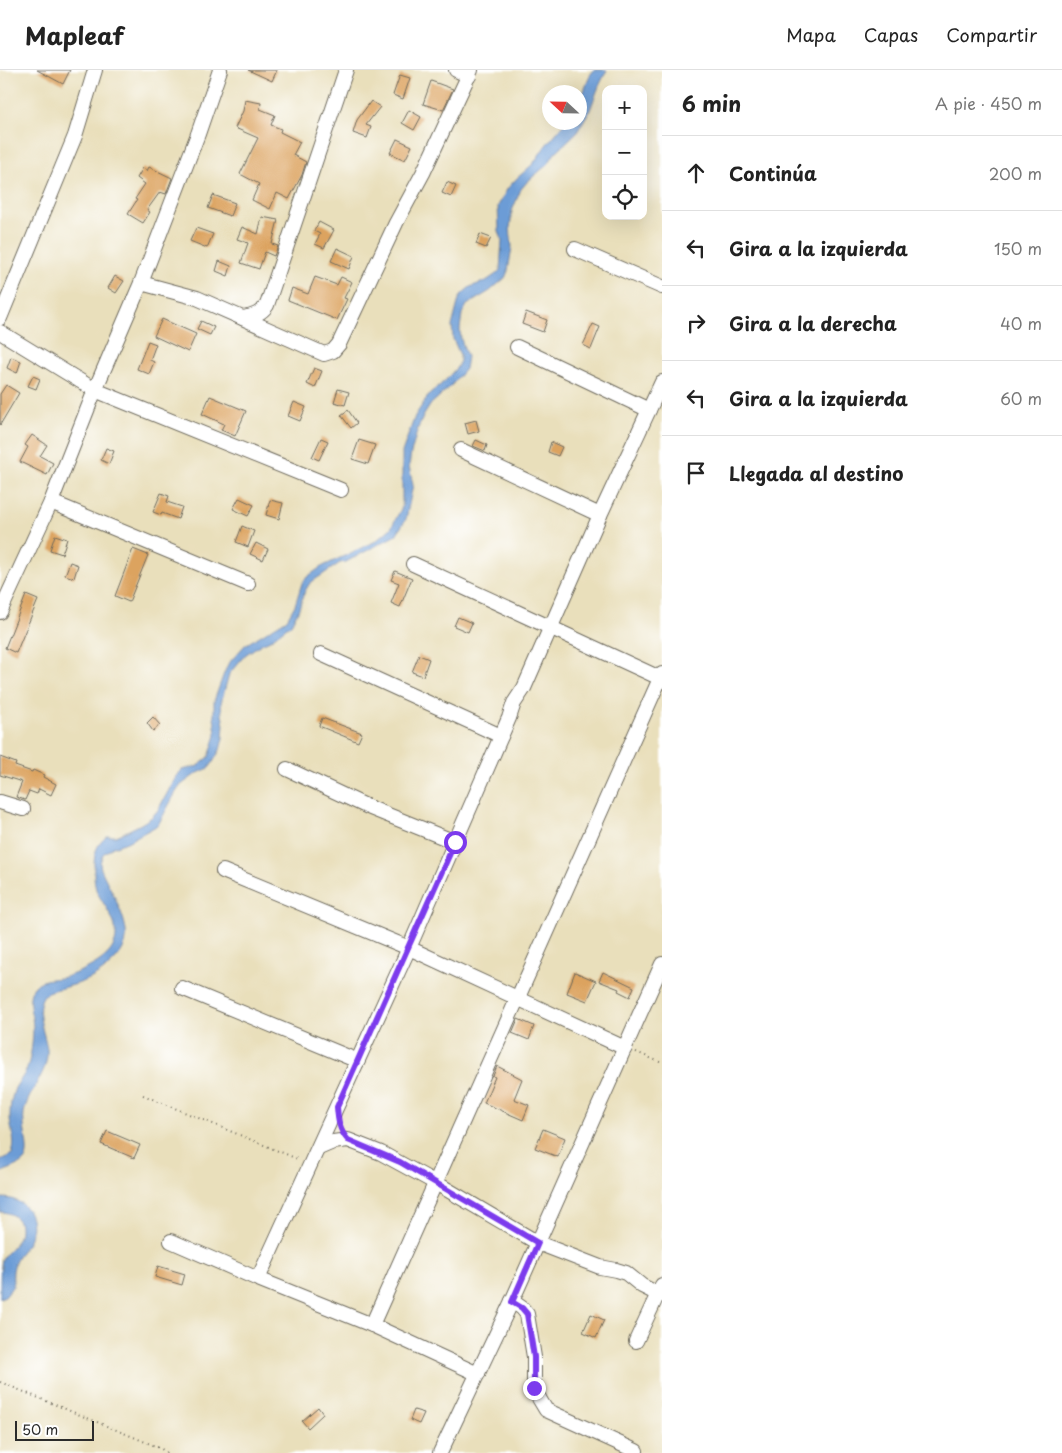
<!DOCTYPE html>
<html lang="es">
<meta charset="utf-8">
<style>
body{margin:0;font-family:"Playpen Sans",sans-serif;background:#f2f2f2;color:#222}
.controls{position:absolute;right:15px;top:15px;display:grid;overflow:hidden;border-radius:10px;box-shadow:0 5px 20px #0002}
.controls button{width:45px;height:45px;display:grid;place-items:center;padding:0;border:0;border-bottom:1px solid #e0e0e0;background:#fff;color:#222;font:25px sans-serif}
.compass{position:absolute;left:542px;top:15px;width:45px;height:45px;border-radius:50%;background:#fff;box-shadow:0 5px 20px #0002;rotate:292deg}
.scale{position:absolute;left:15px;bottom:12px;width:79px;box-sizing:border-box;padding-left:5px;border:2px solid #2b2b2b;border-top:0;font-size:14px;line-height:18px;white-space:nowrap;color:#2b2b2b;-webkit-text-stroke:4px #fff;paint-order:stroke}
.stop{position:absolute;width:15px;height:15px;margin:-11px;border:4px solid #7c3aed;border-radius:50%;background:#fff}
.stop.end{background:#7c3aed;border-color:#fff;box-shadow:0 1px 5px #0008}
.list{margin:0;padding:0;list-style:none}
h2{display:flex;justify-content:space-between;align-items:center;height:65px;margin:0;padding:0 20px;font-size:21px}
h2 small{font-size:16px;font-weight:400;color:#767676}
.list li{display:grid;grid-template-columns:32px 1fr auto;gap:15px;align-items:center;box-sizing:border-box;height:75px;padding:0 20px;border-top:1px solid #e0e0e0}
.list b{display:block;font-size:19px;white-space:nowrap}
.list em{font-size:16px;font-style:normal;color:#767676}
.icon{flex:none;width:28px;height:28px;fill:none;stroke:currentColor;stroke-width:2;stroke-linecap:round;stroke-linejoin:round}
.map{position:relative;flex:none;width:662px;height:1383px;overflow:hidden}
header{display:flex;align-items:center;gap:30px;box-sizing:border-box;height:70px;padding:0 25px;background:#fff;border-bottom:1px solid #e0e0e0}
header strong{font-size:24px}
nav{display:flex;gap:28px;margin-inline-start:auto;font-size:18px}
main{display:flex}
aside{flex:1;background:#fff}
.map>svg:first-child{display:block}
</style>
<header>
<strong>Mapleaf</strong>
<nav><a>Mapa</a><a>Capas</a><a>Compartir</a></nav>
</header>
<main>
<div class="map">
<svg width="662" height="1383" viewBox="0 0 662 1383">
<rect width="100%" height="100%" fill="#fff"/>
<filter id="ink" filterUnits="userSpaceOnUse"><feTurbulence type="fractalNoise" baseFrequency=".02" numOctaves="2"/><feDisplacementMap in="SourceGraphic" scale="10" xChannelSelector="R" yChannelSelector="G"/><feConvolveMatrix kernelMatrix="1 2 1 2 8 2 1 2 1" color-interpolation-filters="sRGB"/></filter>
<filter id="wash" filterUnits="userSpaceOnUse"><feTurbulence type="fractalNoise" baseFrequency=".0096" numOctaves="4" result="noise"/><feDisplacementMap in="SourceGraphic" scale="20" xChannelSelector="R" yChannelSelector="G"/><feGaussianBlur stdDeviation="1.12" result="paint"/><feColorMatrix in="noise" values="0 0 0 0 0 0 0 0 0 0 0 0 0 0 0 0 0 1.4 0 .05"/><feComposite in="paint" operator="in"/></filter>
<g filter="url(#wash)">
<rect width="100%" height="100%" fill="#e9dfbb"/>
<g fill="#6c9cd6" stroke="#4c6480">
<path d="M594,0H607L599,16L590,40L577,62L555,83L548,94L527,112L521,119L512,141L510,158L512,177L508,201L505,208L490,221L467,235L462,244L460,259L461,269L467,287L465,299L451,316L431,334L424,345L418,358L411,383L409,396L413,415L406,449L396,465L346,492L340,493L310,513L305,521L298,541L291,554L270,570L261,574L245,585L229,604L221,633L222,644L224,655L223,668L220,680L212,694L209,698L196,704L181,715L176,722L158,755L127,772L113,777L103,784L100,793L101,799C109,818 132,854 125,874C121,886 109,897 98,904C88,911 74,915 63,918C58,919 52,920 48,922C45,924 42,927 41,931C36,945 45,965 47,979C49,1004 28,1020 24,1043C22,1058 30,1078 26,1088C22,1096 8,1099 0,1103V1091L12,1084C17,1068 9,1059 10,1044C10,1036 12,1025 15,1018C19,1011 24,1006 27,999C31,986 33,971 33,958C33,944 25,929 34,917C42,907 54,910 65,907C83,901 114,889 116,867C117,850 104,836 97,822C93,814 93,789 96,781C98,774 103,770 107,766H116L121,764L141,754L152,747L158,740L176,707L182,700L198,696L209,687L216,665L214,647V631L223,606L228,594L245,575L287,549L295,535L302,513L307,507L321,497L376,471L391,458L402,437V382L415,346L430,323L444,312L457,297L460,291V285L453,269L452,256L459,229L462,224L470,217L486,211L495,205L500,200L502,170L499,161L498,136L507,119L516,109L533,94L546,75L565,53L580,52V32L590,5Z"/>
<path d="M2,1128C28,1128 38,1150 28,1173C26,1176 23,1179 21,1182C17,1186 15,1191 14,1196C12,1202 13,1210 13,1216L5,1226L0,1228C0,1216 0,1200 2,1189C8,1178 20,1174 20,1160C20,1155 20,1153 17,1149C12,1144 7,1142 0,1142V1129Z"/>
</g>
<g id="blocks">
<g fill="#dca35f">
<polygon points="37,0 70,0 63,14"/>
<polygon points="248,0 277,0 272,11"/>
<polygon points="400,5 410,8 403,29 393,25"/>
<polygon points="431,11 453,19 443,40 423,34"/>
<polygon points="245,30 261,33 260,39 275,45 271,55 281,59 280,62 300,72 293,85 306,92 302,105 289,129 277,123 270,139 252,130 259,114 240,104 258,68 235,58 243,41"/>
<polygon points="371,31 380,37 366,55 371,57 367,68 353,63 357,50"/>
<polygon points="409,40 421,47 414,60 402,53"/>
<polygon points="397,69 412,76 405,90 390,83"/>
<polygon points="149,97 172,108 166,124 160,122 147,140 150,142 143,153 128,144 137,130 135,129 145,114 137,108 143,98 147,101"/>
<polygon points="447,112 456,116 451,127 442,123"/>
<polygon points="213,125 235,133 230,146 208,138"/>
<polygon points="262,147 278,150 272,174 278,176 274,186 265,182 259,199 241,193 248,173 237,169 242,157 258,164"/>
<polygon points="319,152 334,160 324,178 315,174 320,164 314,161"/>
<polygon points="196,158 213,164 207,178 190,171"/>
<polygon points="480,164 491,168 486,178 476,174"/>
<polygon points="337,178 354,186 349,199 331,191"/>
<polygon points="219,191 231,196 228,206 216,201"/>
<polygon points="115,206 124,211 116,223 108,218"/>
<polygon points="315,207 337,215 341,207 352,212 344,228 347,229 337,250 288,230 292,218 308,224"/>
<polygon points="526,242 547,250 543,262 522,254"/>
<polygon points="162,249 196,264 188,282 154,266"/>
<polygon points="201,251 214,257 210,265 197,259"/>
<polygon points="593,254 600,257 591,279 583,275"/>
<polygon points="148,271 156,274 150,290 154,292 149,304 137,299"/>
<polygon points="11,287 21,291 17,303 7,298"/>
<polygon points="314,298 322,301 315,318 307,314"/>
<polygon points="33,306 40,309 36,319 28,316"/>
<polygon points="6,315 19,323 0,355 0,324"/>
<polygon points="338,319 349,322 345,335 334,332"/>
<polygon points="210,326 246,341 235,366 221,360 224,354 202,344"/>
<polygon points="294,332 306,337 300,351 288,346"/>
<polygon points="348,340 357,353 351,358 341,345"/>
<polygon points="476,350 479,361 468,364 465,353"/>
<polygon points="32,365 47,375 40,386 53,393 47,405 20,392 28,377 25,375"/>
<polygon points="321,368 328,371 319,390 312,387"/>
<polygon points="359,370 375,375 368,394 352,389"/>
<polygon points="476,370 487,375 485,381 473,376"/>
<polygon points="551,372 562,377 558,386 548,382"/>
<polygon points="106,378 114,381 109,394 101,390"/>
<polygon points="161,423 169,426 167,432 182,437 178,449 162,443 161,445 153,442"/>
<polygon points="239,428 254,435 248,446 233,439"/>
<polygon points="270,430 283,433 279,449 266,445"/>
<polygon points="242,456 254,461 248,477 236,472"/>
<polygon points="55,465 67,469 62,484 50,480"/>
<polygon points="256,473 268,479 263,490 250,484"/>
<polygon points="133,479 148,485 129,532 115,526"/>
<polygon points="70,492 78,495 74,508 65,505"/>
<polygon points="395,501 412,508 400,537 391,533 399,513 391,510"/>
<polygon points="26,525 38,530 16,583 5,578"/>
<polygon points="458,547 472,553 468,562 454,556"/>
<polygon points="419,585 429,589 423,606 412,602"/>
<polygon points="153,647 160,655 153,661 147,653"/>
<polygon points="322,648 362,663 358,672 319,656"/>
<polygon points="0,687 16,693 15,696 32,702 33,700 44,705 43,707 56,714 51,725 39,719 37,724 29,721 25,730 16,727 22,712 0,705"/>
<polygon points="575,902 596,911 587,931 567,923"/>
<polygon points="603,902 634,917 630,927 618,921 619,919 599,911"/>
<polygon points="518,949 534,956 529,970 512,963"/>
<polygon points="497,996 522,1009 514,1029 529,1035 523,1050 484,1033 495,1007 493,1006"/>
<polygon points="543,1059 565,1068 558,1087 535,1078"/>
<polygon points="107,1061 140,1075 134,1088 101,1074"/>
<polygon points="158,1196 185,1204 182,1215 155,1207"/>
<polygon points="591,1244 604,1250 596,1268 583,1262"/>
<polygon points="318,1337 323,1344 308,1358 302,1351"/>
<polygon points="414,1340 424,1343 419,1354 410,1350"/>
</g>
</g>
</g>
<g filter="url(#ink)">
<use href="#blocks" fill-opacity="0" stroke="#6e6a5d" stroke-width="1"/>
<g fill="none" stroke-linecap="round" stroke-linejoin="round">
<defs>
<g id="minor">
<polyline points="456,0 469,6"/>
<polyline points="575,179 662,217"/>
<polyline points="141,213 197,228 324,284 333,281 339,274 396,153 423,103 471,0"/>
<polyline points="0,248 75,66 95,0"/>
<path d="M243,248C253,246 261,244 267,235L346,0"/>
<polyline points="0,262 95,320 341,420"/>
<polyline points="517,277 649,340"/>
<polyline points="461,380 600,445"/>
<polyline points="51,432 248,514"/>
<polyline points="413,494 662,609"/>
<polyline points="0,542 51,432 95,320 141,213 198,64 220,0"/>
<polyline points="321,584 501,666"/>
<polyline points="287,699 368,737 455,772"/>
<polyline points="0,732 23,739"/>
<polyline points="223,801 409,878 625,978"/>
<polyline points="182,918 358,991"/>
<polyline points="319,1078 333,1072 348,1070 381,1083 436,1113 538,1173 600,1197 616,1200 626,1203 642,1216 658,1224 662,1225"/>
<polyline points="171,1171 258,1209 372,1255 478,1304"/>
<polyline points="258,1209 409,878 509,648 514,633 524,618 600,445 662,312"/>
<polyline points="512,1231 522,1238 527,1244 534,1287 534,1318 540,1330 546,1340 636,1381"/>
<polyline points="372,1255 662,604"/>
<polyline points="636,1271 662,1215"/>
<polyline points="440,1383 512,1231 662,894"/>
</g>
</defs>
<use href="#minor" stroke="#6e6a5d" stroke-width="16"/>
<g stroke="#6e6a5d" stroke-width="2" stroke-dasharray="1 4" stroke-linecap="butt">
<polyline points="636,982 662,993"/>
<polyline points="143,1025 300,1090"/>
<polyline points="0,1312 160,1378 167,1383"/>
</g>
<use href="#minor" stroke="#fff" stroke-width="14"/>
</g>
</g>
<g fill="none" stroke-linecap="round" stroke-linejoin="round" filter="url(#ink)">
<path stroke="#7c3aed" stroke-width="6" d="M455,772L337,1037C338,1050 339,1060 348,1070L400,1092L538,1173L512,1232L522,1238L527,1244L534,1287V1318"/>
</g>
</svg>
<div class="controls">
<button>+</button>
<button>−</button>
<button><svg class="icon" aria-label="locate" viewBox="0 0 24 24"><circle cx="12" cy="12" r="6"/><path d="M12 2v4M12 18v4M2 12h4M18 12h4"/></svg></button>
</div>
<svg class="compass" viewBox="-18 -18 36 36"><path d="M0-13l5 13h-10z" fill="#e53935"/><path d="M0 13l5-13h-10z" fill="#767676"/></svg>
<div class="scale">50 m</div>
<div class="stop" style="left:455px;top:772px"></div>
<div class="stop end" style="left:534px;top:1318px"></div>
</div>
<aside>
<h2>6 min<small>A pie · 450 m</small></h2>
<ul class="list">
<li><svg class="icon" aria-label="ahead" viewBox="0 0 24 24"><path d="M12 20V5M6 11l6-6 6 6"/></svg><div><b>Continúa</b></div><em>200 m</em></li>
<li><svg class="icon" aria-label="left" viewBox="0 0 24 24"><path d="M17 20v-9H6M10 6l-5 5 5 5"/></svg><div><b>Gira a la izquierda</b></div><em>150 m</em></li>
<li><svg class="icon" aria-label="right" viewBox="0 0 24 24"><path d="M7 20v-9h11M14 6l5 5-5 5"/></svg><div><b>Gira a la derecha</b></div><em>40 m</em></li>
<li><svg class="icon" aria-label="left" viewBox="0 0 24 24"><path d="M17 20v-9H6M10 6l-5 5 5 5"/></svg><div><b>Gira a la izquierda</b></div><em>60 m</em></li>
<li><svg class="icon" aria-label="arrive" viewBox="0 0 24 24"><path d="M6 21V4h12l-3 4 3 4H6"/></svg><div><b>Llegada al destino</b></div></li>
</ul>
</aside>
</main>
